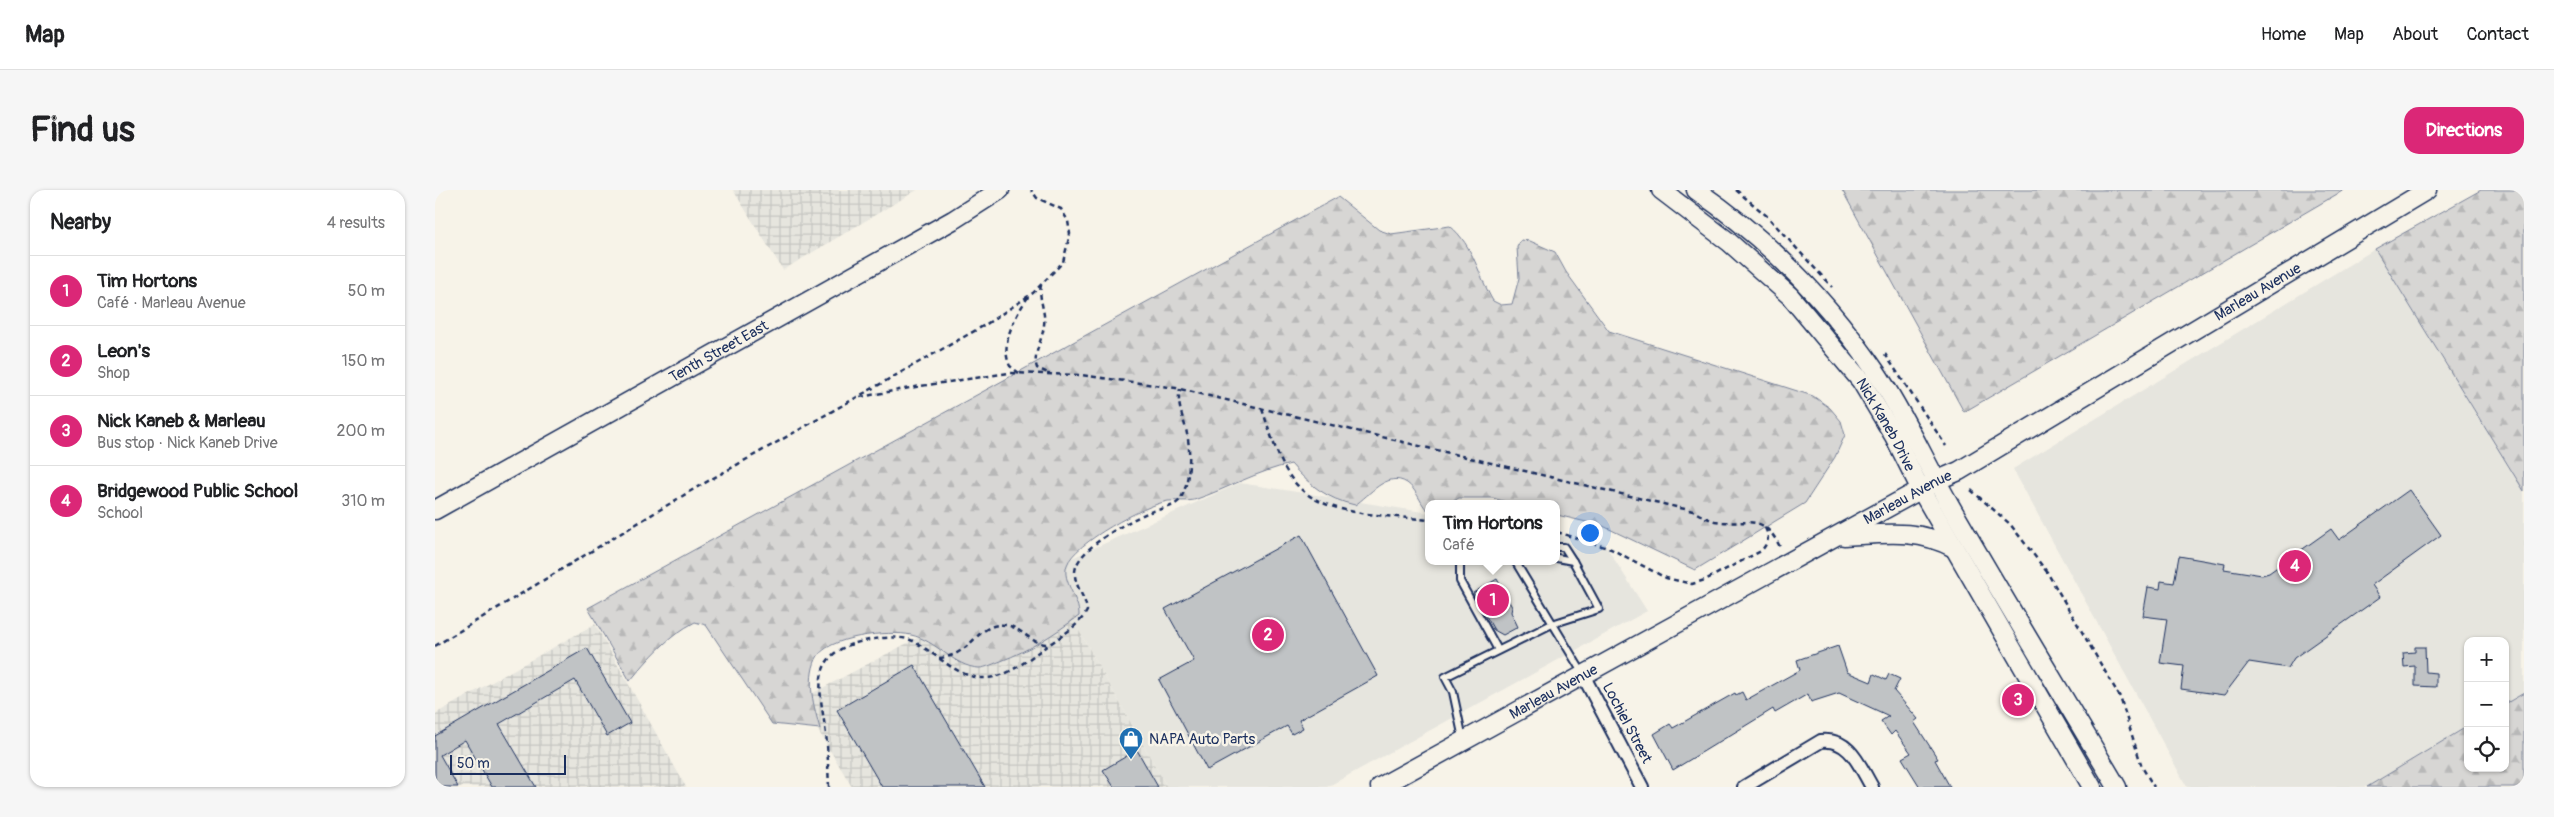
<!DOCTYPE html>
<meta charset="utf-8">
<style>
body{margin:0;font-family:Pangolin,sans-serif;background:#f6f6f6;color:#202124}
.controls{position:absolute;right:15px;bottom:15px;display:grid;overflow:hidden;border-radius:10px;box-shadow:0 1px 4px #0004}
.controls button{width:45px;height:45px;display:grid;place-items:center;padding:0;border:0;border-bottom:1px solid #e0e0e0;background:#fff;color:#202124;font:25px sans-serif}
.scale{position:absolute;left:15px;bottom:12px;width:116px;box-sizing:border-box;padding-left:5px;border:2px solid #1b2f5e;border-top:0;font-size:14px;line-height:18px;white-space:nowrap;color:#1b2f5e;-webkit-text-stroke:4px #f7f3e8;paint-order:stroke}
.you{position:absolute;left:1154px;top:342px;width:18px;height:18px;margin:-12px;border:4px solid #fff;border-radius:50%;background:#1a73e8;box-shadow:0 0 0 8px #1a73e833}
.badge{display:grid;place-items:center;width:32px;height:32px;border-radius:50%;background:#db2777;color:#fff;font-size:16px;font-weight:700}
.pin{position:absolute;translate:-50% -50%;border:2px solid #fff;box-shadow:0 1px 5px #0006}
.popup{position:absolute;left:990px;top:310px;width:135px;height:65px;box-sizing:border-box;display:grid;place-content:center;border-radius:10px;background:#fff;filter:drop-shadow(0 1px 4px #0005);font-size:16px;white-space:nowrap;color:#757577}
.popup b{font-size:19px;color:#202124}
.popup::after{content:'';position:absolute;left:50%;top:100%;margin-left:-10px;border:10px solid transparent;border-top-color:#fff}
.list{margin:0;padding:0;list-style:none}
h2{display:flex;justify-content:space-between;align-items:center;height:65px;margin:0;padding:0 20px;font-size:21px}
h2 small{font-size:16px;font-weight:400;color:#757577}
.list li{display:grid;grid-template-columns:32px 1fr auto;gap:15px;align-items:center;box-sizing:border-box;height:70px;padding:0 20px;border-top:1px solid #e0e0e0}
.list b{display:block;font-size:19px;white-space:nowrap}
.list p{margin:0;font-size:16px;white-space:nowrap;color:#757577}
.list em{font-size:16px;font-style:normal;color:#757577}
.icon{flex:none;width:28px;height:28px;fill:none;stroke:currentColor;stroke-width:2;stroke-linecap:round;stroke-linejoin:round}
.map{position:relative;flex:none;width:2089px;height:597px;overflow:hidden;border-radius:15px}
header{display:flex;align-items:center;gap:30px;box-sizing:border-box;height:70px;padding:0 25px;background:#fff;border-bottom:1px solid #e0e0e0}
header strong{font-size:24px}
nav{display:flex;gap:28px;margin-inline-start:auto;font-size:18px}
.intro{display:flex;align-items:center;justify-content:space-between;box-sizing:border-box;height:120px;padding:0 30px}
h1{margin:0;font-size:35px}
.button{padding:12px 22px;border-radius:15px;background:#db2777;color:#fff;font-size:18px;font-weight:700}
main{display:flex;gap:30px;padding:0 30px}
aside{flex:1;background:#fff;border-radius:15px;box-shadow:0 1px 4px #0004}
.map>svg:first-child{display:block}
</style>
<header>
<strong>Map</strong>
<nav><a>Home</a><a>Map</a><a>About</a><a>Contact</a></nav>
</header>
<div class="intro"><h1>Find us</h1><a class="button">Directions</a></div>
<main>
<aside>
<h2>Nearby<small>4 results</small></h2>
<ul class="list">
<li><span class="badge">1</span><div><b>Tim Hortons</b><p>Café · Marleau Avenue</p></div><em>50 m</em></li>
<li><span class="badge">2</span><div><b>Leon's</b><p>Shop</p></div><em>150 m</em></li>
<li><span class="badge">3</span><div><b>Nick Kaneb &amp; Marleau</b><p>Bus stop · Nick Kaneb Drive</p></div><em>200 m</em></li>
<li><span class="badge">4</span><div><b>Bridgewood Public School</b><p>School</p></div><em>310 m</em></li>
</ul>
</aside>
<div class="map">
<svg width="2089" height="597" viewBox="0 0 2089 597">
<defs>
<pattern id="industrial-grid" width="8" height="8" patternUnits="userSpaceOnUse" patternTransform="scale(1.25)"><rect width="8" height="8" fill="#e6e5de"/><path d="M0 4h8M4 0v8" fill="none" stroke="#c5c5c1"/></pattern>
<pattern id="forest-firs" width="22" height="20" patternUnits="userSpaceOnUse" patternTransform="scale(1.25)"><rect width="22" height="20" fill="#d7d6d4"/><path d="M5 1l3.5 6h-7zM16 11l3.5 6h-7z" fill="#b8b8b8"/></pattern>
</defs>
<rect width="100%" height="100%" fill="#f7f3e8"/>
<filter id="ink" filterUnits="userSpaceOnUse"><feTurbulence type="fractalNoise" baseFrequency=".02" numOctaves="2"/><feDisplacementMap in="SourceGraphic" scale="10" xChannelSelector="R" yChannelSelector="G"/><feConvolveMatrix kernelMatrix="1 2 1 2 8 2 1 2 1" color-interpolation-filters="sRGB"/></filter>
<g filter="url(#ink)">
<g fill="#e6e5de">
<polygon points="1940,59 2089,301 2089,503 2070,514 2070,451 2033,451 2033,536 1932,597 1752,597 1578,279"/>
<polygon points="805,293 994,323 994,371 1122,371 1122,345 1169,353 1212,421 892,597 732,597 610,380"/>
</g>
<g fill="url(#industrial-grid)">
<polygon points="298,0 482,0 348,80"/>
<polygon points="610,380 732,597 417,597 365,510"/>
<polygon points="160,434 251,597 0,597 0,524"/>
</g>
<g fill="url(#forest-firs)" stroke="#798299">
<polygon points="1407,0 1909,0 1529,222"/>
<polygon points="2046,0 2089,0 2089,301 1940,59"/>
<path d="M903,7L944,40L956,44L1015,36C1039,56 1043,85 1058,111L1066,115L1077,114L1084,88L1082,57L1086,50L1095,51L1120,62L1131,82L1174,141L1378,206L1395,218L1406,231L1410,245L1400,267L1370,313L1260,380L1168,336L1122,325V314H1078L1058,308H1024L1013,314H994V319H991C985,312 981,299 972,293C952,280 934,306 920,315C892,309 874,295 856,274C822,281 792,299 759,310C751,312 741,310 733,311C710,315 639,353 632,375C626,391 645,409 644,426C619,444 595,460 566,471C560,473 551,478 544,478C519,477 501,450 476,445C455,440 391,446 381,469C371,492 379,516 385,539L337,534L271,435L260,432C233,446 214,468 195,491L153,418Z"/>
<polygon points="2089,503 2089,597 1932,597 2033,536 2033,578 2070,578 2070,514"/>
</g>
<g fill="#c0c3c5" stroke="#1b2f5e">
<polygon points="1974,300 2006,345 1937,395 1945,407 1859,468 1853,478 1814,472 1789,505 1746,499 1749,476 1725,473 1732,429 1708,426 1713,397 1725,399 1726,391 1739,393 1744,366 1790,374 1789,379 1827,385 1834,383 1896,339 1904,350"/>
<polygon points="866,345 943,486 864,530 868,538 857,544 852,536 772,580 724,490 759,471 730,419"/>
<polygon points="1062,389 1077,417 1076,422 1083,437 1068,445 1059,440 1038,403"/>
<polygon points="1403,456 1412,482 1436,492 1439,484 1451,490 1454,484 1465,489 1459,501 1483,529 1479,532 1503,569 1500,570 1515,597 1485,597 1467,568 1476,563 1460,541 1456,545 1446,531 1454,526 1404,503 1376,512 1373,504 1340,523 1338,519 1238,580 1219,544 1235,534 1238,538 1300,503 1301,505 1307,502 1311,510 1365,480 1362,470"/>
<polygon points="1980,457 1990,457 1991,482 2001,483 2001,497 1980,496 1980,476 1969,477 1968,463 1980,462"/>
<polygon points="152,458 195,533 172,546 140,490 64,534 101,597 57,597 30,550 5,565 23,597 0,597 0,546"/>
<polygon points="479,475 550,597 447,597 402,520"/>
<polygon points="702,560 723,597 679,597 668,580"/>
</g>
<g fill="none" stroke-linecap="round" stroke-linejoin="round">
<defs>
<g id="lane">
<polyline points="1122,357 1129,357 1138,371"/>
<polyline points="1029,371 1025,373 1025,391 1063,460"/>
<polyline points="1080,371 1148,484"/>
<polyline points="1028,549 1018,502 1010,487 1117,434 1164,419 1138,371 1122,368"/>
</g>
<g id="street">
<polyline points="1148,485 1207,597"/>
<path d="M1309,597L1386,551C1415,548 1424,575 1437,597"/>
</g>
<g id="secondary">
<path id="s1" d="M1226,0L1294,52L1355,106L1426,191L1459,246L1486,300L1657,597"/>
<path d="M1261,0C1331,48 1393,111 1441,182C1470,225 1490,272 1516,317C1570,411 1627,504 1682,597"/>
<path id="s2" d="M0,320L518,30L565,0"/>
<path d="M1409,346C1448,344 1483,338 1519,358"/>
<path id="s3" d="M945,597L1503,290L1524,281L1992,0"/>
</g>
</defs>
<use href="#lane" stroke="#1b2f5e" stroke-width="10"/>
<use href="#street" stroke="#1b2f5e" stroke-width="16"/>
<use href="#secondary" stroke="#1b2f5e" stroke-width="21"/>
<g stroke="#1b2f5e" stroke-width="2.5" stroke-dasharray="5 4" stroke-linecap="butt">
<polyline points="1301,0 1332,26 1397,97"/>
<path d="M606,95C603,109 611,121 609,135C608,149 597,165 602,178L613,183"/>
<polyline points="1450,164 1511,256"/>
<path d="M584,183L575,176C564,154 581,125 593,107"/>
<path d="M425,207L486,196L574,183L646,185L741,198L1258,321C1265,325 1273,329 1280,331C1314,337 1327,320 1346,359"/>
<path d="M827,219C836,244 844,277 863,296C891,327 955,325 994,330"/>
<polyline points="1536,300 1575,334 1612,382 1685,507 1707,577 1719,597"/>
<path d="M1122,342L1176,359L1231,388L1257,394L1270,390L1326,361C1334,352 1335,347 1329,336"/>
<polyline points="0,456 259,299 550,135 598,103 628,72 635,44 633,31 626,19 602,8 596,0"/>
<path d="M504,468C535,466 540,438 563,435C584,432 593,454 612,454"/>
<path d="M394,597C393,579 393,561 391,544C385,501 372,463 429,451C443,448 465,445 478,451C501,463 521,487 548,488C571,489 592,470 609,458C623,448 643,437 652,421C651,407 639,396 640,382C641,359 692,332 712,323C722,319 741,318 746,308C755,291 756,262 752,244C749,228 741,215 745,199"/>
</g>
<use href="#lane" stroke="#f7f3e8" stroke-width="6"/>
<use href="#street" stroke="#f7f3e8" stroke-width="12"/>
<use href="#secondary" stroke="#f7f3e8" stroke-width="18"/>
</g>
</g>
<defs>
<symbol id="shop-pin" viewBox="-11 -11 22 30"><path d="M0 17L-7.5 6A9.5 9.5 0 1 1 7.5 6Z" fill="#1f6fb2" stroke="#f7f3e8"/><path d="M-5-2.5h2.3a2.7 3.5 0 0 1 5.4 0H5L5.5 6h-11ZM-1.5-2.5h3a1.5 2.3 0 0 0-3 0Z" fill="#fff"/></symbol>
</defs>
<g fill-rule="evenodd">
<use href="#shop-pin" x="682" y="535" width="28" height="38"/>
</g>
<g text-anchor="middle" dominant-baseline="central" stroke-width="5" stroke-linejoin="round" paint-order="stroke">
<g font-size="15" fill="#1b2f5e" stroke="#f7f3e8">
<text stroke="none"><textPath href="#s3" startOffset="1008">Marleau Avenue</textPath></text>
<text stroke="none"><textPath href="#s2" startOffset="325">Tenth Street East</textPath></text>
<text stroke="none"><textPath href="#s1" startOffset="328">Nick Kaneb Drive</textPath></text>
<text stroke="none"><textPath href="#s3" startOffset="602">Marleau Avenue</textPath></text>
<text stroke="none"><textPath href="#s3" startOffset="198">Marleau Avenue</textPath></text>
<text transform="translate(1192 533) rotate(62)">Lochiel Street</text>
</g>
<g font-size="15" fill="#1b2f5e" stroke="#f7f3e8" text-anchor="start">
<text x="714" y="549">NAPA Auto Parts</text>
</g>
</g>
</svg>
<div class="controls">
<button>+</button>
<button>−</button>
<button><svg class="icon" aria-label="locate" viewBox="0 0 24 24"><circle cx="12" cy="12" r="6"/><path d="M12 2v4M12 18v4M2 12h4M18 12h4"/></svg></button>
</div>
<div class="scale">50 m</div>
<div class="you"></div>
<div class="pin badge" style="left:1058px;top:410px">1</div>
<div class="popup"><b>Tim Hortons</b>Café</div>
<div class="pin badge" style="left:833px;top:445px">2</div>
<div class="pin badge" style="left:1583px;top:510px">3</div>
<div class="pin badge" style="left:1860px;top:376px">4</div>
</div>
</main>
